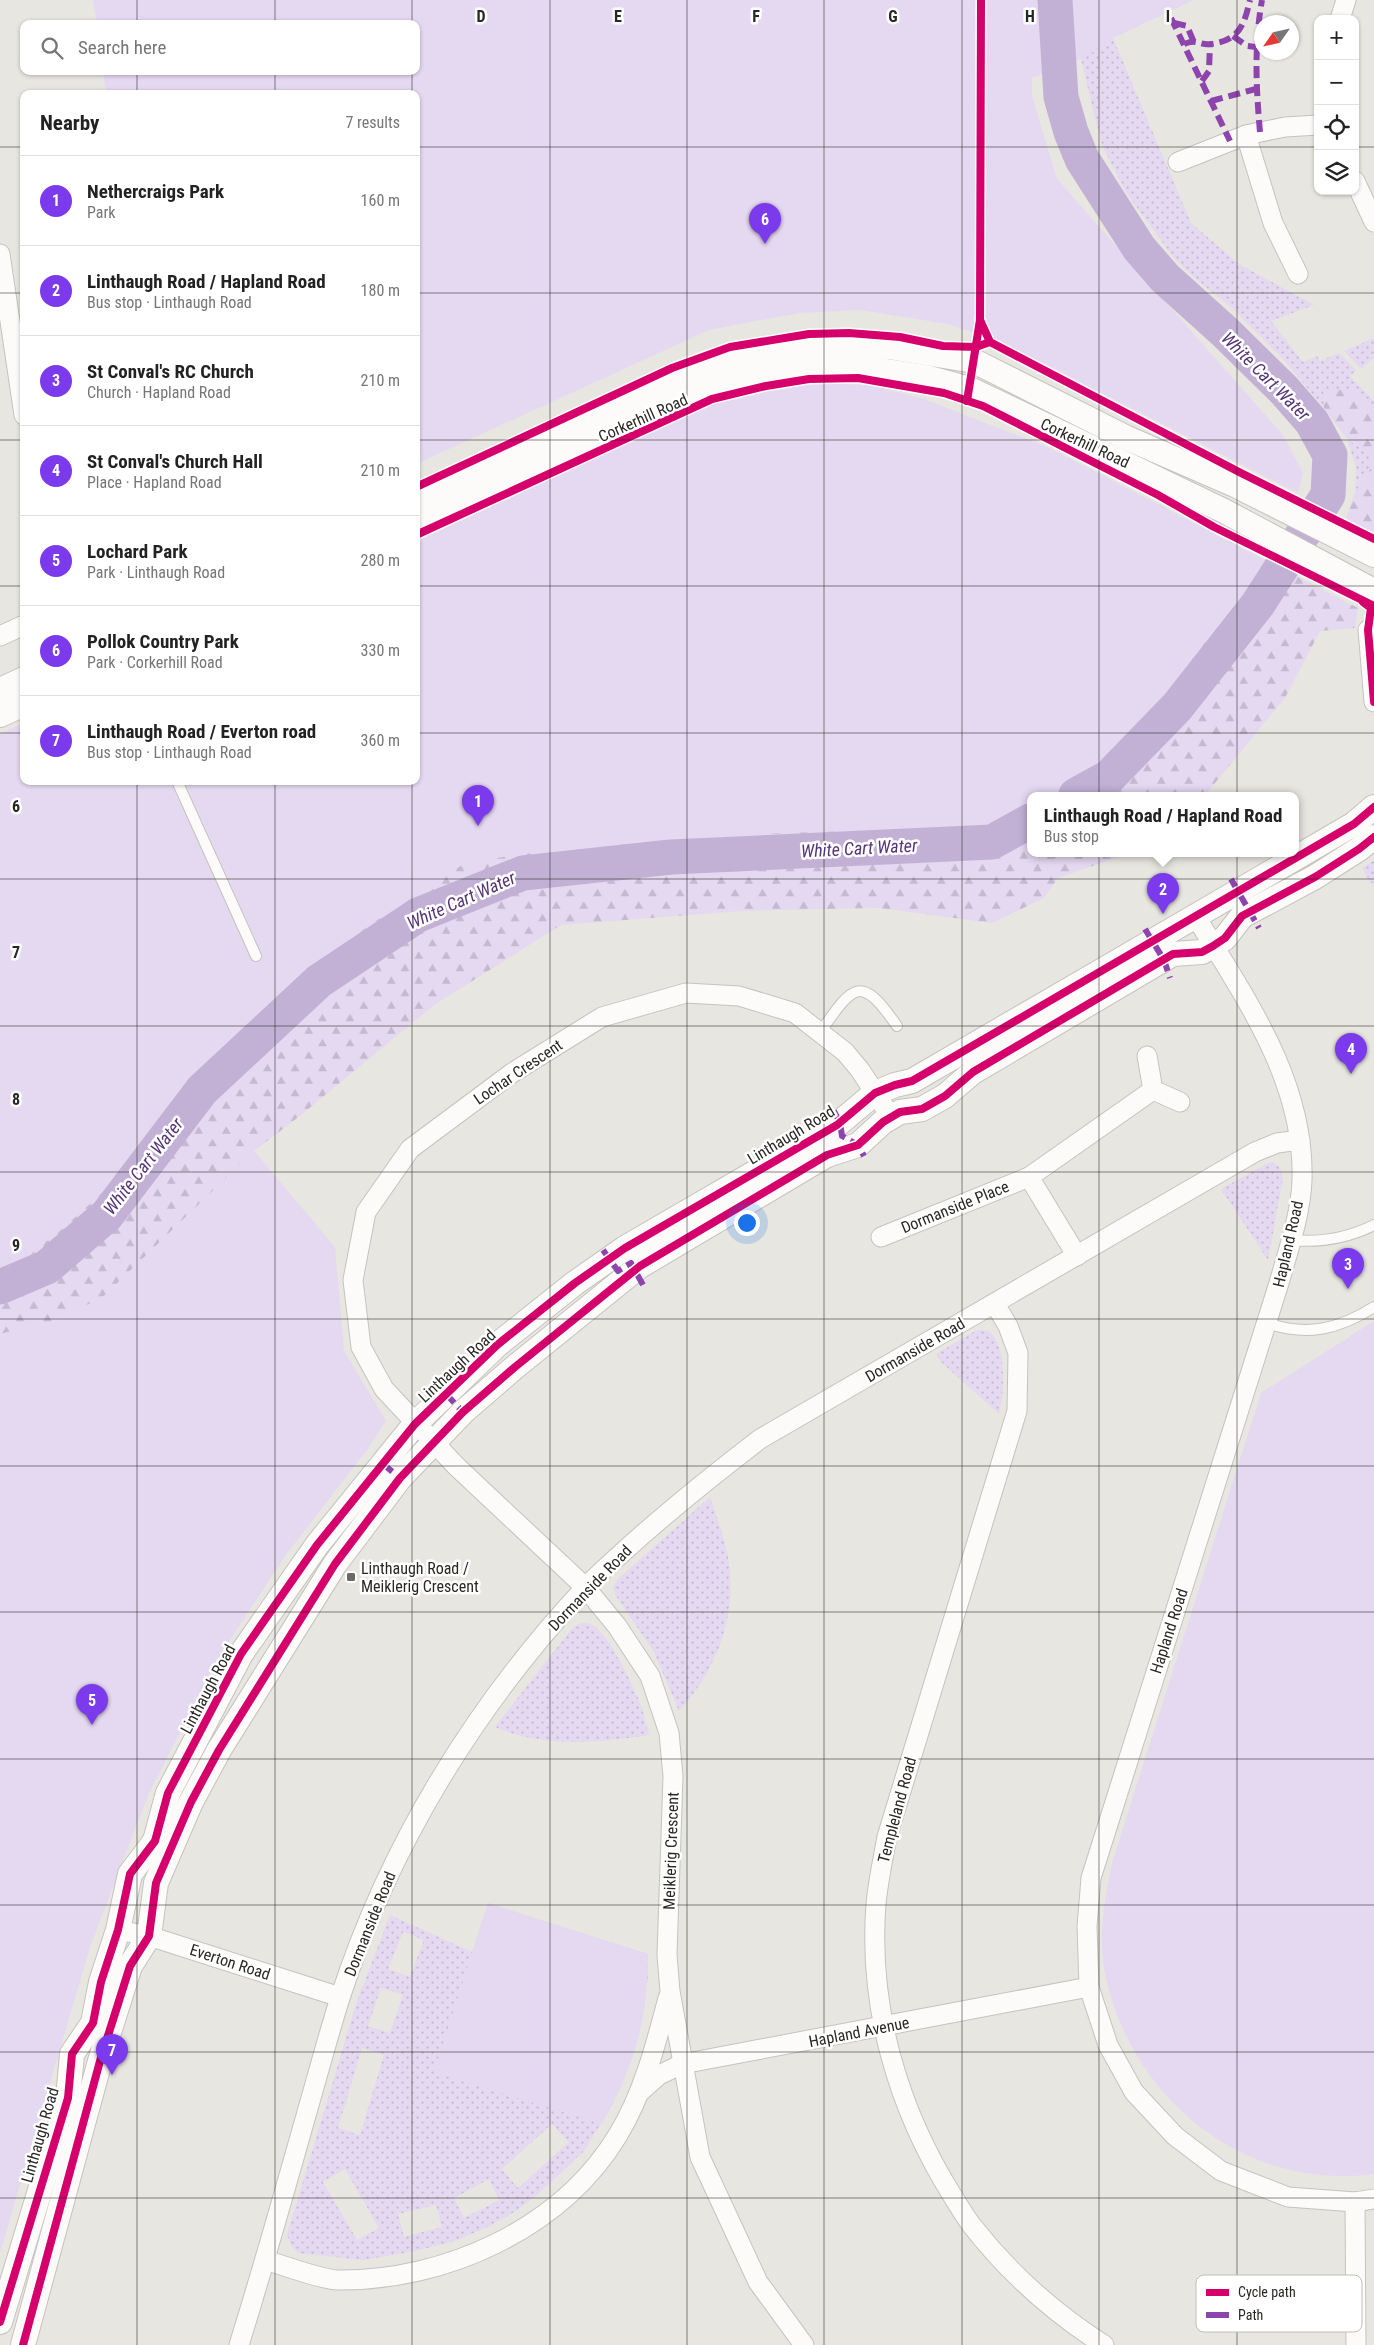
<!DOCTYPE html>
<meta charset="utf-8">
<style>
body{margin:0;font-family:"Roboto Condensed",sans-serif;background:#f6f6f6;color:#222}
.controls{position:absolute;right:15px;top:15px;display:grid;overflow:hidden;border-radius:10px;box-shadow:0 1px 4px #0004}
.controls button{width:45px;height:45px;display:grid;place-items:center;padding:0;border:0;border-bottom:1px solid #e0e0e0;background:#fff;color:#222;font:25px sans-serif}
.compass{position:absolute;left:1254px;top:15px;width:45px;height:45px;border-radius:50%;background:#fff;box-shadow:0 1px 4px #0004;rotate:236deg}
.you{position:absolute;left:746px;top:1222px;width:18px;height:18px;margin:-12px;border:4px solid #fff;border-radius:50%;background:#1a73e8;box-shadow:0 0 0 8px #1a73e833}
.badge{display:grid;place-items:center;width:32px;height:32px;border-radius:50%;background:#7c3aed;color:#fff;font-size:16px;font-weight:700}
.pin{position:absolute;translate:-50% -41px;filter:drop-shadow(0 1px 2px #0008)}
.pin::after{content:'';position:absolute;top:26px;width:18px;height:15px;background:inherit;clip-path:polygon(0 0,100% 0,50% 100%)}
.popup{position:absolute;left:1027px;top:792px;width:272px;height:65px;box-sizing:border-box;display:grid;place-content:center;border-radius:10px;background:#fff;filter:drop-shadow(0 1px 4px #0005);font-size:16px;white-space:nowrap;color:#767676}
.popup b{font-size:19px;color:#222}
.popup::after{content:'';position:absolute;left:50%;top:100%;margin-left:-10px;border:10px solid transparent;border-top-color:#fff}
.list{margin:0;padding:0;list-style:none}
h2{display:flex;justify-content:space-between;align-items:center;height:65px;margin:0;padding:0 20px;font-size:21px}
h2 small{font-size:16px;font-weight:400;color:#767676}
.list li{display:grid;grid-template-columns:32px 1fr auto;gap:15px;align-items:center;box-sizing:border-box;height:90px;padding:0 20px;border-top:1px solid #e0e0e0}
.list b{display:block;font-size:19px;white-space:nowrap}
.list p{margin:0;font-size:16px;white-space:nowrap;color:#767676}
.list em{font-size:16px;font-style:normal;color:#767676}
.icon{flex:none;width:28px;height:28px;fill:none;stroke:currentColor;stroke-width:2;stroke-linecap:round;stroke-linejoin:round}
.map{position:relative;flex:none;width:1374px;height:2345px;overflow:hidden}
.search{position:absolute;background:#fff;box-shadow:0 1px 4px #0004;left:20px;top:20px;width:400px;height:55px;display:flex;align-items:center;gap:12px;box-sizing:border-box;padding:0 18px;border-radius:10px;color:#767676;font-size:19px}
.panel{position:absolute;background:#fff;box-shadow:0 1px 4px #0004;left:20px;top:90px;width:400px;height:695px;border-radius:10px}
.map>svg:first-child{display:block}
</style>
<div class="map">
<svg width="1374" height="2345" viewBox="0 0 1374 2345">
<defs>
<pattern id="grass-dots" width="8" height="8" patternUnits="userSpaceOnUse" patternTransform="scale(1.25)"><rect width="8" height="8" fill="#e5d8f1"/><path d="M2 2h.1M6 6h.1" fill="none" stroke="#c4b9ce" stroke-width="1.8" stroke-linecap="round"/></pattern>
<pattern id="forest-firs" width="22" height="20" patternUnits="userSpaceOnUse" patternTransform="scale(1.25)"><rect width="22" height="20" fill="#e5d8f1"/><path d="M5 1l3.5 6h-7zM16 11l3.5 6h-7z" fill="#c4b9ce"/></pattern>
</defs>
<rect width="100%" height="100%" fill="#e8e6e0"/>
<g fill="url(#grass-dots)" fill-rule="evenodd">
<polygon points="1193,0 1113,38 1191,223 1239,264 1314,305 1271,321 1303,362 1317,356 1320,361 1339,353 1356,370 1350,376 1374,401 1374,410 1354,390 1324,390 1324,408 1284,360 1232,308 1198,281 1174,258 1127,194 1102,146 1075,35"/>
<polygon points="1374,338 1374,358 1361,369 1344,351"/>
<polygon points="1347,439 1372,456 1371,468 1355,493 1356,467"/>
<polygon points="1374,860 1374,882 1371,884 1362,868"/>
<polygon points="1270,1162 1279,1166 1283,1178 1268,1260 1221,1189"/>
<path d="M977,1330L988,1331C1008,1344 1004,1394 999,1414L942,1363L936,1354Z"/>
<path d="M710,1497C716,1515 723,1534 727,1552C739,1610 719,1668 679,1711L654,1652L616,1596L613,1588L617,1580Z"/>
<path d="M588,1623C607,1629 630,1680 638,1698C643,1710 646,1723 649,1735C598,1743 544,1748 495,1727L570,1631L578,1624Z"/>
<path d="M488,1903L648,1954V1982L537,1949L614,2102L584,2151L538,2194L516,2211L490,2226L455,2241L415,2251L363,2260L298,2253L292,2247L287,2235L357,2001L390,1915L472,1952ZM403,1932L424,1940L410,1977L388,1969ZM381,1988L403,1995L390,2033L368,2026ZM362,2048L384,2055L360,2135L338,2128ZM552,2124L569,2142L518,2188L502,2169ZM345,2169L379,2228L357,2240L323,2182ZM489,2179L499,2200L464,2218L454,2198ZM436,2205L442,2227L404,2237L398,2214Z"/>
</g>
<g fill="url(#forest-firs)">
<polygon points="1323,389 1355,390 1374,410 1374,533 1346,518 1355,493 1371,468 1372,456 1347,439 1324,408"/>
<polygon points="1047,447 1358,608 1355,628 1320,631 1285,698 1205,795 1030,795 1030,853 1130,853 1058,878 1044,898 992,923 879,908 741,911 561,925 434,1005 301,1115 254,1151 102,1298 50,1322 0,1334 0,1204 304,924 1039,458"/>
</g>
<g fill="#e5d8f1">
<polygon points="93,0 1193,0 1112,38 1087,56 1032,78 1032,96 1057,179 1283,435 1303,473 1298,493 1005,344 948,324 860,310 799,313 709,330 416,464 416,94 106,94 103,71 416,71 416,24 97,24"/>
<polygon points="806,383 871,385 927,400 1047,447 1270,563 1129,736 1087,777 1053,795 1030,795 1030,807 996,823 916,829 722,835 523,854 465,863 368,926 313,970 183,1085 121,1176 51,1239 0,1263 0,734 24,723 24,781 416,781 416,542 720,399"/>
<polygon points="254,1151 335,1247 344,1351 386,1421 367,1450 285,1556 218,1658 149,1793 90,1947 0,2253 0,1334 50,1322 102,1298"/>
<path d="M1374,1321V2174C1242,2192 1127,2095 1104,1968C1098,1932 1105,1897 1112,1863L1261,1393Z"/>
<path d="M488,1903L648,1954C648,2020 634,2067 602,2124L434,2072Z"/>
</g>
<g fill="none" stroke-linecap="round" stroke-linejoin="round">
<g stroke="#c2b1d5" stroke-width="35">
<polyline points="1055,0 1061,97 1071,132 1082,159 1139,248 1165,278 1225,332 1284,390 1312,422 1330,455 1328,495 1258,604 1177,707 1109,777 1076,795"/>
<polyline points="0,1287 47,1267 107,1215 202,1090 319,981 418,915 523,873 671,857 992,842 1030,821"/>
</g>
<defs>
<g id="service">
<polyline points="177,781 256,956"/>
<path d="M821,1031C854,984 861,974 897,1026"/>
<path d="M1291,1240C1321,1243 1348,1238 1374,1225"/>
<path d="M1267,1323C1307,1337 1339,1329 1374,1307"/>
</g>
<g id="minor">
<polyline points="1340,19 1346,0"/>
<polyline points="1246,135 1273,223 1298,274"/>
<polyline points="1178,162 1246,135 1285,127 1318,125"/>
<polyline points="1355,181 1374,222"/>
<polyline points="0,254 24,415"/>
<polyline points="1368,630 1374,702"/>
<polyline points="0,636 24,625"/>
<path d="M1196,917C1245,998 1305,1081 1302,1180C1301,1213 1288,1251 1279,1283L1091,1878L1087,1926L1089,1987L1108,2045L1134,2092L1175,2136L1221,2171L1288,2197L1355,2202L1374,2199"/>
<polyline points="1147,1056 1153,1090 1180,1102"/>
<polyline points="1029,1177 1077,1256"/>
<polyline points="881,1237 1029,1177 1153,1090"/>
<path d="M995,1304L1008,1326L1018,1353L1017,1411L887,1837C883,1859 878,1882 876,1904C868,2007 898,2109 952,2195C959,2206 965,2217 973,2227C1010,2274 1054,2313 1104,2345"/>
<polyline points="118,1930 149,1936 340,1997"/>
<polyline points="640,2092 659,2075 682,2064 1089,1987"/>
<polyline points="1355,2202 1356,2345"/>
<path d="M265,2260C283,2265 322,2280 338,2280C445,2281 561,2229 618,2135C643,2094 656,2044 668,1998"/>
<path d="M239,2345C263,2268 285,2190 307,2112C318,2074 328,2036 340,1998C389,1846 475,1706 584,1589C596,1576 610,1564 623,1552C667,1512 713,1475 760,1439L1255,1152L1277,1143L1300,1140"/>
<polyline points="804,2345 758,2282 700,2157 670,1991 667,1955 673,1776 669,1733 650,1676 617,1626 585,1587 456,1466 384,1389 361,1347 353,1280 366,1212 410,1149 512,1073 602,1017 686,993 739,996 795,1013 845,1052 860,1070 891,1117"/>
</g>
<g id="tertiary">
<polyline points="416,497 642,392 734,358 819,345 889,347 974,361 1127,438 1235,485 1374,555"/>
<polyline points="416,522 657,410 731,380 796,368 867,368 926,377 970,389 1222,510 1374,591"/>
<polyline points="0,690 24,679"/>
<polyline points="0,715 24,704"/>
<polyline points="0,2322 68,2098 72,2054 93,2023 101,1982 118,1930 130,1874 155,1841 168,1793 241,1654 317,1545 415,1424 497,1345 575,1283 625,1248 837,1125 875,1093 895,1085 912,1081 1354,824 1374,807"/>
<polyline points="23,2345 100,2061 130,1966 149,1936 156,1883 191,1802 219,1750 335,1564 400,1478 463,1412 515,1367 640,1266 827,1155 858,1145 883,1122 900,1112 922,1109 945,1096 973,1072 1173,954 1202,952 1213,946 1225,938 1242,916 1315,877 1359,849 1374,837"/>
</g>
</defs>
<use href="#service" stroke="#c5c3bf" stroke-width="12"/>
<use href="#minor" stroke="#c5c3bf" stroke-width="21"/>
<use href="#tertiary" stroke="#c5c3bf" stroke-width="26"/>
<use href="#service" stroke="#fcfbfa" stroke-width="10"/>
<use href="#minor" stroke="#fcfbfa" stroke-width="19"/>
<use href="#tertiary" stroke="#fcfbfa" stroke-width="24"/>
<g stroke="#8e44ad" stroke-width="6" stroke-dasharray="12 6" stroke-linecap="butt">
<polyline points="1171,18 1230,141"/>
<polyline points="1174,23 1187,26 1193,40"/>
<polyline points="1233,36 1247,46 1256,47"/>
<path d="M1184,44C1197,38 1200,46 1211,44C1240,40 1244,25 1250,0"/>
<polyline points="1202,81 1209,71 1210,44"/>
<polyline points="1211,101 1256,89"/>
<path d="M1260,132C1256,87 1254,45 1262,0"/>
<polyline points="1231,879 1259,928"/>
<polyline points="1145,929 1164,960 1170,978"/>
<polyline points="834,1111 840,1123 842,1136 858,1145 864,1156"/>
<polyline points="603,1250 618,1271 631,1263 643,1285"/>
<polyline points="446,1394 463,1412"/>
<polyline points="383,1464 400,1478"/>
</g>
<defs>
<g id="cycleway">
<polyline points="980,320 990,342 1241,473 1374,539"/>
<polyline points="967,401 980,320 981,0"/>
<polyline points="416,487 672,368 730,347 809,334 849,333 900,337 943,346 976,347 990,342"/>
<polyline points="416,535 712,399 766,386 809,379 858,378 944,393 983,406 1158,495 1214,527 1374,606"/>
<polyline points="1363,602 1371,608 1368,630 1374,702"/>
<polyline points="0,2322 68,2098 72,2054 93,2023 101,1982 118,1930 130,1874 155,1841 168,1793 241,1654 317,1545 415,1424 497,1345 575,1283 625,1248 837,1125 875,1093 895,1085 912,1081 1354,824 1374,807"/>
<polyline points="23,2345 100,2061 130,1966 149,1936 156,1883 191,1802 219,1750 335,1564 400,1478 463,1412 515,1367 640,1266 827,1155 858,1145 883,1122 900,1112 922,1109 945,1096 973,1072 1173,954 1202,952 1213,946 1225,938 1242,916 1315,877 1359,849 1374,837"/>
</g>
</defs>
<use href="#cycleway" stroke="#fff" stroke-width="11"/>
<use href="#cycleway" stroke="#d6006c" stroke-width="8"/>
</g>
<path fill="none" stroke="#292723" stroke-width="1" stroke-opacity="0.55" d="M137,0V24M275,0V24M412,0V24M550,0V2345M687,0V2345M824,0V2345M962,0V2345M1099,0V2345M1237,0V2345M137,71V94M275,71V94M412,71V94M0,147H24M416,147H1318M1355,147H1374M0,293H24M416,293H1374M0,440H24M416,440H1374M0,586H24M416,586H1374M0,733H24M416,733H1374M137,781V2345M275,781V2345M412,781V2345M0,879H1374M0,1026H1374M0,1172H1374M0,1319H1374M0,1466H1374M0,1612H1374M0,1759H1374M0,1905H1374M0,2052H1374M0,2198H1374"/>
<rect fill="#6c6a65" stroke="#fff" stroke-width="2" x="346" y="1572" width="10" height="10" rx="2.5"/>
<g text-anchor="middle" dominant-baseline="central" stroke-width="5" stroke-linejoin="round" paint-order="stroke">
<g font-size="16" fill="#292723" stroke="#fff">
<text transform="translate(643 418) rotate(-24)">Corkerhill Road</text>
<text transform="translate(1085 443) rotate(25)">Corkerhill Road</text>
<text transform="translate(518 1072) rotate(-34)">Lochar Crescent</text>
<text transform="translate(791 1135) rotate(-31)">Linthaugh Road</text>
<text transform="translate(955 1207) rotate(-22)">Dormanside Place</text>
<text transform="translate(1288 1244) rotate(-77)">Hapland Road</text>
<text transform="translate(915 1350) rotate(-30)">Dormanside Road</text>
<text transform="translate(457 1366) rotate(-43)">Linthaugh Road</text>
<text transform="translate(590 1588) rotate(-46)">Dormanside Road</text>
<text transform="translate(1169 1631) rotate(-72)">Hapland Road</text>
<text transform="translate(208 1689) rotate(-62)">Linthaugh Road</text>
<text transform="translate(897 1810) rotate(-75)">Templeland Road</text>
<text transform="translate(671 1851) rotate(-88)">Meiklerig Crescent</text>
<text transform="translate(370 1924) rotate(-68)">Dormanside Road</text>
<text transform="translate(230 1962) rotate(18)">Everton Road</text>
<text transform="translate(859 2032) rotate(-11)">Hapland Avenue</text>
<text transform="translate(40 2135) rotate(-74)">Linthaugh Road</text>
</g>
<g font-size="16" fill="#292723" stroke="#fff" text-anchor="start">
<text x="361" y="1568">Linthaugh Road /<tspan x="361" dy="18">Meiklerig Crescent</tspan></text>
</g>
<g font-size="18" font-style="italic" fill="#563577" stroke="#fff">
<text transform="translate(1266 376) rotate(45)">White Cart Water</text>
<text transform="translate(859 848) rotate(-3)">White Cart Water</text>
<text transform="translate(461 900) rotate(-24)">White Cart Water</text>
<text transform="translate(143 1166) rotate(-52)">White Cart Water</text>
</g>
</g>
<rect x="1196" y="2275" width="166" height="57" rx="8" fill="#fff" stroke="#bfbebd" stroke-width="1"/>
<rect x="1206" y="2289" width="23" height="7" fill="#d6006c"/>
<rect x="1206" y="2312" width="23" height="6" fill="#8e44ad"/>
<g font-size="14" fill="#292723">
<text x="1238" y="2297">Cycle path</text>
<text x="1238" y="2320">Path</text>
</g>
<g font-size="16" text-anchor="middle" font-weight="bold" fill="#292723" stroke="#fff" stroke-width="5" stroke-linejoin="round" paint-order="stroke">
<text x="481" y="22">D</text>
<text x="618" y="22">E</text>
<text x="756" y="22">F</text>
<text x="893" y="22">G</text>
<text x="1030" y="22">H</text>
<text x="1168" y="22">I</text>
<text x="16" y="812">6</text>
<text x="16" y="958">7</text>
<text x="16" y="1105">8</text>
<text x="16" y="1251">9</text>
</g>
</svg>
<div class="controls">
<button>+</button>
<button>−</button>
<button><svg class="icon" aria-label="locate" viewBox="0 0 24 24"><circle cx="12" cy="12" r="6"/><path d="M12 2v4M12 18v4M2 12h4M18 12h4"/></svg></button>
<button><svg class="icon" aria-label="layers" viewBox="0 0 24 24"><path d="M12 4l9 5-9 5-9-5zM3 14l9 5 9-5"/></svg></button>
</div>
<svg class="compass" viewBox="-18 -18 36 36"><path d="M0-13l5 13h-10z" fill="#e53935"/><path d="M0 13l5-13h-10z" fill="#767676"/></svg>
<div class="you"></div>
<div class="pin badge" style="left:478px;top:826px">1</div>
<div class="pin badge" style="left:1163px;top:914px">2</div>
<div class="popup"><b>Linthaugh Road / Hapland Road</b>Bus stop</div>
<div class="pin badge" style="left:1348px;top:1289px">3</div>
<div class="pin badge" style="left:1351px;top:1074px">4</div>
<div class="pin badge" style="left:92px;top:1725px">5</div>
<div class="pin badge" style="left:765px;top:244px">6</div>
<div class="pin badge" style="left:112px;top:2075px">7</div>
<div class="search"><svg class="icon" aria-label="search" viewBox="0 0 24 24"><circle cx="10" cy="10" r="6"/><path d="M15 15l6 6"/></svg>Search here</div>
<section class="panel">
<h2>Nearby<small>7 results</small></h2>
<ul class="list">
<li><span class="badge">1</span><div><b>Nethercraigs Park</b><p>Park</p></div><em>160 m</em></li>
<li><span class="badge">2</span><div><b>Linthaugh Road / Hapland Road</b><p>Bus stop · Linthaugh Road</p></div><em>180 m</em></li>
<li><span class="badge">3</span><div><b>St Conval's RC Church</b><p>Church · Hapland Road</p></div><em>210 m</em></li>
<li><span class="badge">4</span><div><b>St Conval's Church Hall</b><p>Place · Hapland Road</p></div><em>210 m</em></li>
<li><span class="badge">5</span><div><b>Lochard Park</b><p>Park · Linthaugh Road</p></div><em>280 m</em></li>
<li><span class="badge">6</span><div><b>Pollok Country Park</b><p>Park · Corkerhill Road</p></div><em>330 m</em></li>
<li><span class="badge">7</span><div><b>Linthaugh Road / Everton road</b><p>Bus stop · Linthaugh Road</p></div><em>360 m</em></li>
</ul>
</section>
</div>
